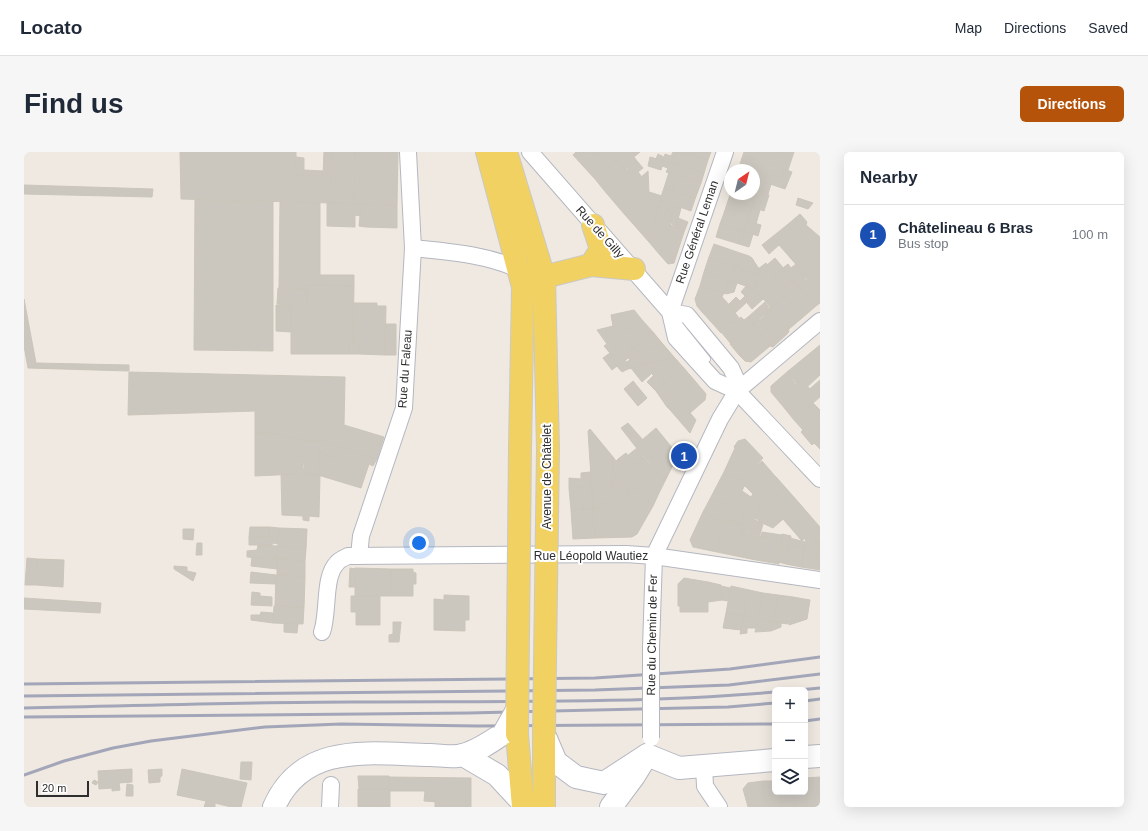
<!DOCTYPE html>
<meta charset="utf-8">
<style>
body{margin:0;font-family:Arial,sans-serif;background:#f6f6f7;color:#1f2937}
.controls{position:absolute;right:12px;bottom:12px;display:grid;overflow:hidden;border-radius:6px;box-shadow:0 4px 16px #0002}
.controls button{width:36px;height:36px;display:grid;place-items:center;padding:0;border:0;border-bottom:1px solid #e0e1e3;background:#fff;color:#1f2937;font:20px sans-serif}
.compass{position:absolute;left:700px;top:12px;width:36px;height:36px;border-radius:50%;background:#fff;box-shadow:0 4px 16px #0002;rotate:35deg}
.scale{position:absolute;left:12px;bottom:10px;width:53px;box-sizing:border-box;padding-left:4px;border:2px solid #2e2e2e;border-top:0;font-size:11px;line-height:14px;white-space:nowrap;color:#2e2e2e;-webkit-text-stroke:3px #fff;paint-order:stroke}
.you{position:absolute;left:395px;top:391px;width:14px;height:14px;margin:-10px;border:3px solid #fff;border-radius:50%;background:#1a73e8;box-shadow:0 0 0 6px #1a73e833}
.badge{display:grid;place-items:center;width:26px;height:26px;border-radius:50%;background:#b45309;color:#fff;font-size:13px;font-weight:700}
.pin{position:absolute;translate:-50% -50%;border:2px solid #fff;box-shadow:0 1px 4px #0006}
.list{margin:0;padding:0;list-style:none}
h2{display:flex;justify-content:space-between;align-items:center;height:52px;margin:0;padding:0 16px;font-size:17px}
h2 small{font-size:13px;font-weight:400;color:#747a83}
.list li{display:grid;grid-template-columns:26px 1fr auto;gap:12px;align-items:center;box-sizing:border-box;height:60px;padding:0 16px;border-top:1px solid #e0e1e3}
.list b{display:block;font-size:15px;white-space:nowrap}
.list p{margin:0;font-size:13px;white-space:nowrap;color:#747a83}
.list em{font-size:13px;font-style:normal;color:#747a83}
.icon{flex:none;width:22px;height:22px;fill:none;stroke:currentColor;stroke-width:2;stroke-linecap:round;stroke-linejoin:round}
.map{position:relative;flex:none;width:796px;height:655px;overflow:hidden;border-radius:6px}
header{display:flex;align-items:center;gap:24px;box-sizing:border-box;height:56px;padding:0 20px;background:#fff;border-bottom:1px solid #e0e1e3}
header strong{font-size:19px}
nav{display:flex;gap:22px;margin-inline-start:auto;font-size:14px}
.intro{display:flex;align-items:center;justify-content:space-between;box-sizing:border-box;height:96px;padding:0 24px}
h1{margin:0;font-size:28px}
.button{padding:10px 18px;border-radius:6px;background:#b45309;color:#fff;font-size:14px;font-weight:700}
main{display:flex;gap:24px;padding:0 24px}
aside{flex:1;background:#fff;border-radius:6px;box-shadow:0 4px 16px #0002}
.map>svg:first-child{display:block}
</style>
<header>
<strong>Locato</strong>
<nav><a>Map</a><a>Directions</a><a>Saved</a></nav>
</header>
<div class="intro"><h1>Find us</h1><a class="button">Directions</a></div>
<main>
<div class="map">
<svg width="796" height="655" viewBox="0 0 796 655">
<rect width="100%" height="100%" fill="#efe9e1"/>
<g fill="#cbc7bf" stroke="#cbc5ba">
<polygon points="156,0 272,0 272,23 307,24 307,51 157,47"/>
<polygon points="300,0 308,0 307,24 299,24"/>
<polygon points="308,0 331,0 330,52 307,51"/>
<polygon points="331,0 374,0 373,53 330,52"/>
<polygon points="552,0 576,0 560,15 549,3"/>
<polygon points="576,0 586,0 593,8 571,27 560,15"/>
<polygon points="587,0 600,0 592,8"/>
<polygon points="600,0 616,0 610,5 613,9 601,18 592,8"/>
<polygon points="649,0 660,0 656,13 632,7 634,2 640,5 641,2 647,4"/>
<polygon points="660,0 684,8 680,21 655,14"/>
<polygon points="660,0 687,0 684,8"/>
<polygon points="720,0 753,0 749,13 719,3"/>
<polygon points="753,0 770,0 764,18 749,13"/>
<polygon points="719,3 760,17 757,26 743,21 740,30 730,27 730,18 714,18"/>
<polygon points="272,5 280,6 280,18 299,19 299,24 272,23"/>
<polygon points="626,5 656,13 653,23 642,20 644,16 638,14 637,18 624,14"/>
<polygon points="593,8 602,18 579,37 571,27"/>
<polygon points="613,9 619,16 614,20 618,25 608,33 598,22"/>
<polygon points="655,14 680,21 677,31 653,23"/>
<polygon points="760,17 768,20 761,37 740,30 743,21 757,26"/>
<polygon points="624,19 625,41 620,47 608,33"/>
<polygon points="645,20 653,23 648,39 640,36"/>
<polygon points="598,22 608,34 590,50 579,37"/>
<polygon points="653,23 677,31 671,47 648,39"/>
<polygon points="730,27 747,32 744,42 730,38"/>
<polygon points="0,33 129,37 128,45 0,42"/>
<polygon points="608,34 620,47 602,64 590,50"/>
<polygon points="640,36 671,47 667,59 636,48"/>
<polygon points="730,38 733,39 728,55 705,46 706,42 730,42"/>
<polygon points="733,39 745,43 740,59 728,55"/>
<polygon points="625,40 638,44 634,57 623,43"/>
<polygon points="623,43 634,57 625,90 602,64"/>
<polygon points="705,46 728,55 723,69 700,61"/>
<polygon points="774,46 789,51 784,57 772,53"/>
<polygon points="171,48 249,50 249,199 170,198"/>
<polygon points="636,48 652,54 649,61 643,58 640,66 634,60"/>
<polygon points="256,50 296,51 296,123 330,123 330,134 283,133 282,137 255,136"/>
<polygon points="303,51 337,52 336,64 342,64 342,75 335,74 336,64 331,63 331,75 303,74"/>
<polygon points="337,52 373,53 373,76 342,75 342,64 336,64"/>
<polygon points="652,54 657,56 652,75 645,70"/>
<polygon points="728,55 736,58 732,72 723,69"/>
<polygon points="643,58 649,61 645,70 640,66"/>
<polygon points="633,59 647,73 636,103 625,90"/>
<polygon points="700,61 723,69 720,79 696,72"/>
<polygon points="776,62 783,70 782,73 796,85 796,104 784,90 763,73"/>
<polygon points="654,66 664,70 660,80 652,75"/>
<polygon points="723,69 737,73 734,84 720,79"/>
<polygon points="696,72 720,79 715,92 692,85"/>
<polygon points="647,73 660,80 650,111 644,112 636,103"/>
<polygon points="763,73 784,90 796,104 796,114 783,125 748,85"/>
<polygon points="720,79 729,82 725,95 715,92"/>
<polygon points="748,85 755,93 745,102 738,93"/>
<polygon points="690,92 716,101 712,114 685,105"/>
<polygon points="716,101 725,104 728,106 735,117 735,124 712,114"/>
<polygon points="685,105 712,114 706,130 680,120"/>
<polygon points="751,106 770,129 762,136 743,113"/>
<polygon points="742,111 753,125 746,130 734,117"/>
<polygon points="764,112 767,116 772,112 783,125 773,134 759,116"/>
<polygon points="712,114 735,124 732,132 729,134 723,132 722,134 707,129"/>
<polygon points="796,114 796,140 783,125"/>
<polygon points="736,119 742,126 729,137 722,134 723,132 729,134 732,132"/>
<polygon points="680,120 704,129 700,141 676,134"/>
<polygon points="753,125 761,135 756,140 746,130"/>
<polygon points="742,126 760,145 747,156 730,136"/>
<polygon points="784,126 796,140 796,151 792,154 774,133"/>
<polygon points="704,129 713,131 710,140 702,142 700,141"/>
<polygon points="769,129 773,134 760,145 756,140"/>
<polygon points="283,133 330,134 329,190 325,190 325,202 284,202"/>
<polygon points="774,133 792,154 778,166 760,145"/>
<polygon points="676,134 700,141 698,145 678,160 673,154 671,147"/>
<polygon points="722,134 729,137 721,144 717,140"/>
<polygon points="254,136 283,137 284,202 267,202 267,153 253,152"/>
<polygon points="730,136 739,147 728,157 719,146"/>
<polygon points="698,145 708,156 689,172 678,160"/>
<polygon points="712,145 716,149 708,156 705,152"/>
<polygon points="760,145 778,166 765,177 746,157"/>
<polygon points="719,146 723,150 711,161 708,157"/>
<polygon points="0,147 12,211 105,213 105,219 4,216 0,194"/>
<polygon points="741,150 746,157 730,172 724,165"/>
<polygon points="330,151 353,151 353,154 362,154 361,203 335,202 335,191 329,190"/>
<polygon points="252,153 267,153 267,180 252,179"/>
<polygon points="708,157 715,166 697,181 689,172"/>
<polygon points="746,157 765,178 764,181 749,195 746,194 737,183 751,171 742,161"/>
<polygon points="610,158 619,169 595,182 589,174 587,163"/>
<polygon points="742,161 747,167 743,171 738,166"/>
<polygon points="717,165 720,168 724,165 730,172 707,192 698,181"/>
<polygon points="738,166 743,171 747,167 751,171 737,183 728,173"/>
<polygon points="619,169 629,180 609,197 595,182"/>
<polygon points="362,172 372,172 372,203 361,203"/>
<polygon points="728,173 737,183 715,203 706,192"/>
<polygon points="589,174 595,182 583,192 573,178"/>
<polygon points="629,180 638,191 614,203 610,196"/>
<polygon points="595,182 609,197 591,212 586,206 594,200 586,190"/>
<polygon points="737,183 746,194 727,210 721,209 715,203"/>
<polygon points="325,190 335,191 335,202 325,202"/>
<polygon points="586,190 594,200 586,206 593,214 588,218 579,206 586,201 580,194"/>
<polygon points="638,191 650,205 620,213 614,203"/>
<polygon points="796,193 796,215 785,202"/>
<polygon points="610,196 614,204 606,208 605,206 601,208 600,205"/>
<polygon points="785,202 796,215 796,223 783,235 778,228 773,232 763,220"/>
<polygon points="614,204 620,213 604,217 602,210"/>
<polygon points="600,205 604,217 598,220 591,212"/>
<polygon points="650,205 659,215 638,233 620,213"/>
<polygon points="620,213 627,222 618,230 607,216"/>
<polygon points="659,215 671,229 650,248 638,233"/>
<polygon points="105,220 321,225 320,273 360,285 353,307 296,289 280,288 253,282 231,281 231,259 104,263"/>
<polygon points="763,220 779,243 762,258 747,240 747,234"/>
<polygon points="629,224 638,234 632,239 623,230"/>
<polygon points="778,228 786,237 779,243 771,233"/>
<polygon points="796,228 796,245 789,251 781,241"/>
<polygon points="609,229 623,246 614,254 600,237"/>
<polygon points="671,229 682,242 681,248 666,261 657,250 655,253 650,248"/>
<polygon points="638,234 651,249 643,255 632,239"/>
<polygon points="781,241 789,251 770,268 762,258"/>
<polygon points="651,249 655,253 647,259 643,255"/>
<polygon points="657,250 672,268 666,281 647,259"/>
<polygon points="789,251 796,258 796,262 779,278 770,268"/>
<polygon points="796,262 796,286 788,293 777,280"/>
<polygon points="604,271 619,288 611,294 597,276"/>
<polygon points="632,276 654,303 641,329 611,294"/>
<polygon points="566,277 589,305 590,329 586,329 587,334 596,329 605,341 601,344 604,347 589,359 586,359 585,350 578,351 579,356 569,356 564,279"/>
<polygon points="231,281 253,282 280,288 296,289 315,295 312,306 295,300 294,323 281,323 279,304 231,304"/>
<polygon points="796,286 796,297 790,291"/>
<polygon points="721,287 739,306 726,320 718,312 722,307 710,295 714,289"/>
<polygon points="315,295 353,307 349,314 345,312 337,336 294,323 295,300 312,306"/>
<polygon points="613,296 620,306 611,313 603,304"/>
<polygon points="711,296 722,307 718,312 725,320 717,328 700,320"/>
<polygon points="602,301 611,314 605,320 594,307"/>
<polygon points="231,304 279,304 279,317 273,317 273,322 231,324"/>
<polygon points="589,305 592,309 594,307 605,320 602,323 589,310"/>
<polygon points="620,306 641,329 635,341 611,313"/>
<polygon points="738,309 751,324 734,338 721,323"/>
<polygon points="589,310 602,323 596,329 587,334 586,329 590,329"/>
<polygon points="611,314 635,341 629,354 602,323"/>
<polygon points="273,317 281,317 281,323 296,323 295,365 285,364 285,369 279,368 279,364 258,363 257,322 273,322"/>
<polygon points="566,320 568,336 545,336 545,326 557,327 557,321"/>
<polygon points="700,320 722,331 709,356 687,345"/>
<polygon points="602,323 612,335 605,341 596,329"/>
<polygon points="721,323 734,338 751,324 753,326 736,340 744,350 737,356 727,345 729,342 720,333 722,331 717,328"/>
<polygon points="753,326 761,335 744,350 736,340"/>
<polygon points="559,335 559,337 568,336 569,357 559,357 558,346 546,347 545,336"/>
<polygon points="612,335 629,354 613,382 608,385 571,386 569,356 579,356 578,351 585,350 586,359 589,359 604,347 601,344"/>
<polygon points="761,335 776,352 749,376 734,369 740,364 734,358"/>
<polygon points="718,339 727,345 737,356 734,358 740,364 735,368 709,357"/>
<polygon points="687,345 709,356 701,371 679,360"/>
<polygon points="558,346 559,357 547,358 546,347"/>
<polygon points="776,352 795,374 778,389 759,367"/>
<polygon points="709,356 720,362 718,373 703,368"/>
<polygon points="569,357 571,386 549,387 547,358"/>
<polygon points="679,360 701,371 696,379 693,400 669,395 666,388"/>
<polygon points="720,361 735,370 733,378 722,375 719,383 717,383"/>
<polygon points="703,368 719,373 717,383 735,386 732,408 693,400 696,379"/>
<polygon points="735,370 739,372 735,386 719,383 722,375 733,378"/>
<polygon points="795,374 796,376 795,391 790,390 790,386 786,382"/>
<polygon points="226,375 245,375 245,385 225,385"/>
<polygon points="245,375 255,376 254,392 249,391 248,393 225,393 225,385 245,385"/>
<polygon points="255,376 283,377 282,397 254,394"/>
<polygon points="159,377 170,377 169,388 159,387"/>
<polygon points="738,380 758,383 757,388 737,384"/>
<polygon points="786,381 790,386 790,390 795,391 791,417 777,415 782,385"/>
<polygon points="758,382 767,384 765,395 757,394"/>
<polygon points="736,384 758,388 755,412 732,408"/>
<polygon points="766,386 781,390 780,396 765,393"/>
<polygon points="796,387 796,418 791,417"/>
<polygon points="173,391 178,391 178,403 172,403"/>
<polygon points="234,393 254,394 253,407 223,405 223,399 233,398"/>
<polygon points="765,393 780,396 777,415 762,412"/>
<polygon points="254,394 282,397 281,409 253,407"/>
<polygon points="758,394 765,395 762,412 755,410"/>
<polygon points="228,405 253,407 253,417 227,414"/>
<polygon points="3,406 13,407 12,433 1,433"/>
<polygon points="13,407 40,408 39,435 12,433"/>
<polygon points="253,407 281,409 281,425 253,423"/>
<polygon points="150,414 163,415 163,419 172,421 169,429 150,417"/>
<polygon points="326,416 331,417 331,435 325,435"/>
<polygon points="331,416 367,417 367,444 331,444"/>
<polygon points="367,417 389,417 389,420 392,421 392,432 389,432 389,444 367,444"/>
<polygon points="227,420 252,423 252,432 226,431"/>
<polygon points="252,423 281,425 280,455 251,454"/>
<polygon points="660,426 684,430 684,460 656,460 656,454 654,454 654,432"/>
<polygon points="684,430 697,433 698,448 684,450"/>
<polygon points="697,434 706,436 704,449 698,448"/>
<polygon points="707,434 725,438 720,464 702,461"/>
<polygon points="725,438 739,441 734,466 720,464"/>
<polygon points="228,440 236,441 236,444 248,445 248,454 227,453"/>
<polygon points="739,441 754,443 749,470 733,467"/>
<polygon points="420,443 445,444 445,468 441,468 441,479 410,478 410,447 420,448"/>
<polygon points="754,443 769,445 764,472 749,470"/>
<polygon points="327,444 356,444 356,473 332,473 332,460 327,460"/>
<polygon points="769,445 786,448 783,467 765,473"/>
<polygon points="0,446 77,451 76,461 0,457"/>
<polygon points="250,454 280,455 279,472 249,471"/>
<polygon points="237,460 249,461 249,471 227,468 227,463 236,463"/>
<polygon points="702,461 720,464 717,478 699,476"/>
<polygon points="720,464 734,467 732,476 723,476 723,481 716,482"/>
<polygon points="734,467 749,470 747,479 731,480"/>
<polygon points="369,470 377,470 375,490 365,490 365,483 369,482"/>
<polygon points="749,470 757,471 757,475 747,479"/>
<polygon points="260,471 274,472 273,481 260,480"/>
<polygon points="217,610 228,610 227,628 216,627"/>
<polygon points="108,617 108,630 95,631 96,638 88,639 88,636 75,637 74,619"/>
<polygon points="138,617 138,624 136,625 136,630 125,631 124,618"/>
<polygon points="158,617 223,631 217,655 207,655 191,651 191,655 180,655 182,649 153,643"/>
<polygon points="334,624 365,624 365,637 335,637"/>
<polygon points="365,625 447,626 447,655 415,655 415,650 400,649 401,639 366,639"/>
<polygon points="796,625 796,653 783,654 781,626"/>
<polygon points="781,626 783,655 771,655 770,640 781,640"/>
<polygon points="70,628 74,630 72,633 68,631"/>
<polygon points="739,629 742,655 724,655 719,637 724,631"/>
<polygon points="739,629 751,629 751,640 756,640 756,655 742,655"/>
<polygon points="103,632 109,633 109,644 102,644"/>
<polygon points="334,637 366,637 366,654 334,653"/>
<polygon points="756,640 770,640 771,655 756,655"/>
<polygon points="411,649 415,650 415,655 411,655"/>
<polygon points="334,653 366,654 366,655 334,655"/>
<polygon points="790,653 796,653 796,655 783,655"/>
</g>
<g fill="none" stroke-linecap="round" stroke-linejoin="round">
<defs>
<polyline id="lane" points="653,171 682,207"/>
<g id="street">
<polyline points="506,0 646,160 652,186 691,229 713,239 796,327"/>
<path d="M389,96C425,100 461,102 494,117"/>
<polyline points="646,160 701,0"/>
<polyline points="646,160 663,163 707,216 712,227 713,239"/>
<polyline points="335,404 337,384 380,256 389,96 384,0"/>
<path d="M298,480C305,461 299,425 313,411C315,408 320,406 324,404L602,402L630,404L796,428"/>
<polyline points="627,496 630,404 696,267 713,239 796,169"/>
<polyline points="680,614 681,634 695,655"/>
<polyline points="306,655 307,633"/>
</g>
<g id="secondary">
<polyline points="520,582 532,610 552,625 580,631 623,603"/>
<polyline points="439,603 473,623 499,651"/>
<polyline points="623,603 655,616 751,608"/>
<polyline points="781,605 796,604"/>
<path d="M250,655C279,589 347,602 406,603C416,603 430,606 439,603C454,599 468,589 480,581"/>
<polyline points="587,655 610,624 618,611"/>
</g>
<g id="primary">
<polyline points="463,0 499,135 496,295"/>
<polyline points="482,0 520,125 524,297"/>
<polyline points="567,113 577,97 569,73"/>
<polyline points="507,121 520,125 567,113 610,117"/>
<polyline points="493,582 499,655"/>
<polyline points="520,655 520,582"/>
</g>
</defs>
<use href="#lane" stroke="#b4b7c1" stroke-width="10"/>
<use href="#street" stroke="#b4b7c1" stroke-width="18"/>
<use href="#secondary" stroke="#b4b7c1" stroke-width="24"/>
<use href="#primary" stroke="#c9c9c9" stroke-width="24"/>
<use href="#lane" stroke="#fff" stroke-width="8"/>
<use href="#street" stroke="#fff" stroke-width="16"/>
<use href="#secondary" stroke="#fff" stroke-width="22"/>
<use href="#primary" stroke="#f2d163" stroke-width="22"/>
<g stroke="#a3a6b8" stroke-width="3">
<polyline points="0,532 571,526 706,517 796,505"/>
<polyline points="775,538 796,536"/>
<polyline points="0,544 571,538 705,533 796,522"/>
<polyline points="781,549 796,547"/>
<path d="M0,556C109,554 219,550 328,550C469,549 611,552 751,540"/>
<polyline points="0,565 445,561 704,555 751,551"/>
<polyline points="781,569 796,567"/>
<polyline points="0,623 40,609 89,596 127,589 241,575 317,572 454,574 751,572"/>
</g>
<defs>
<polyline id="street-bridge" points="627,586 627,496"/>
<polyline id="secondary-bridge" points="480,581 493,558"/>
<g id="primary-bridge">
<polyline points="493,582 496,295"/>
<polyline points="520,582 524,297"/>
</g>
</defs>
<use href="#street-bridge" stroke="#b4b7c1" stroke-width="18" stroke-linecap="butt"/>
<use href="#secondary-bridge" stroke="#b4b7c1" stroke-width="24" stroke-linecap="butt"/>
<use href="#primary-bridge" stroke="#c9c9c9" stroke-width="24" stroke-linecap="butt"/>
<use href="#street-bridge" stroke="#fff" stroke-width="16"/>
<use href="#secondary-bridge" stroke="#fff" stroke-width="22"/>
<use href="#primary-bridge" stroke="#f2d163" stroke-width="22"/>
</g>
<g text-anchor="middle" dominant-baseline="central" stroke-width="4" stroke-linejoin="round" paint-order="stroke">
<g font-size="12" fill="#2e2e2e" stroke="#fff">
<text transform="translate(576 80) rotate(48)">Rue de Gilly</text>
<text transform="translate(673 80) rotate(-71)">Rue Général Leman</text>
<text transform="translate(381 217) rotate(-86)">Rue du Faleau</text>
<text transform="translate(523 325) rotate(-90)">Avenue de Châtelet</text>
<text x="567" y="404">Rue Léopold Wautiez</text>
<text transform="translate(628 483) rotate(-89)">Rue du Chemin de Fer</text>
</g>
</g>
</svg>
<div class="controls">
<button>+</button>
<button>−</button>
<button><svg class="icon" aria-label="layers" viewBox="0 0 24 24"><path d="M12 4l9 5-9 5-9-5zM3 14l9 5 9-5"/></svg></button>
</div>
<svg class="compass" viewBox="-18 -18 36 36"><path d="M0-13l5 13h-10z" fill="#e53935"/><path d="M0 13l5-13h-10z" fill="#747a83"/></svg>
<div class="scale">20 m</div>
<div class="you"></div>
<div class="pin badge" style="left:660px;top:304px;background:#1a4fb4">1</div>
</div>
<aside>
<h2>Nearby<small></small></h2>
<ul class="list">
<li><span class="badge" style="background:#1a4fb4">1</span><div><b>Châtelineau 6 Bras</b><p>Bus stop</p></div><em>100 m</em></li>
</ul>
</aside>
</main>
